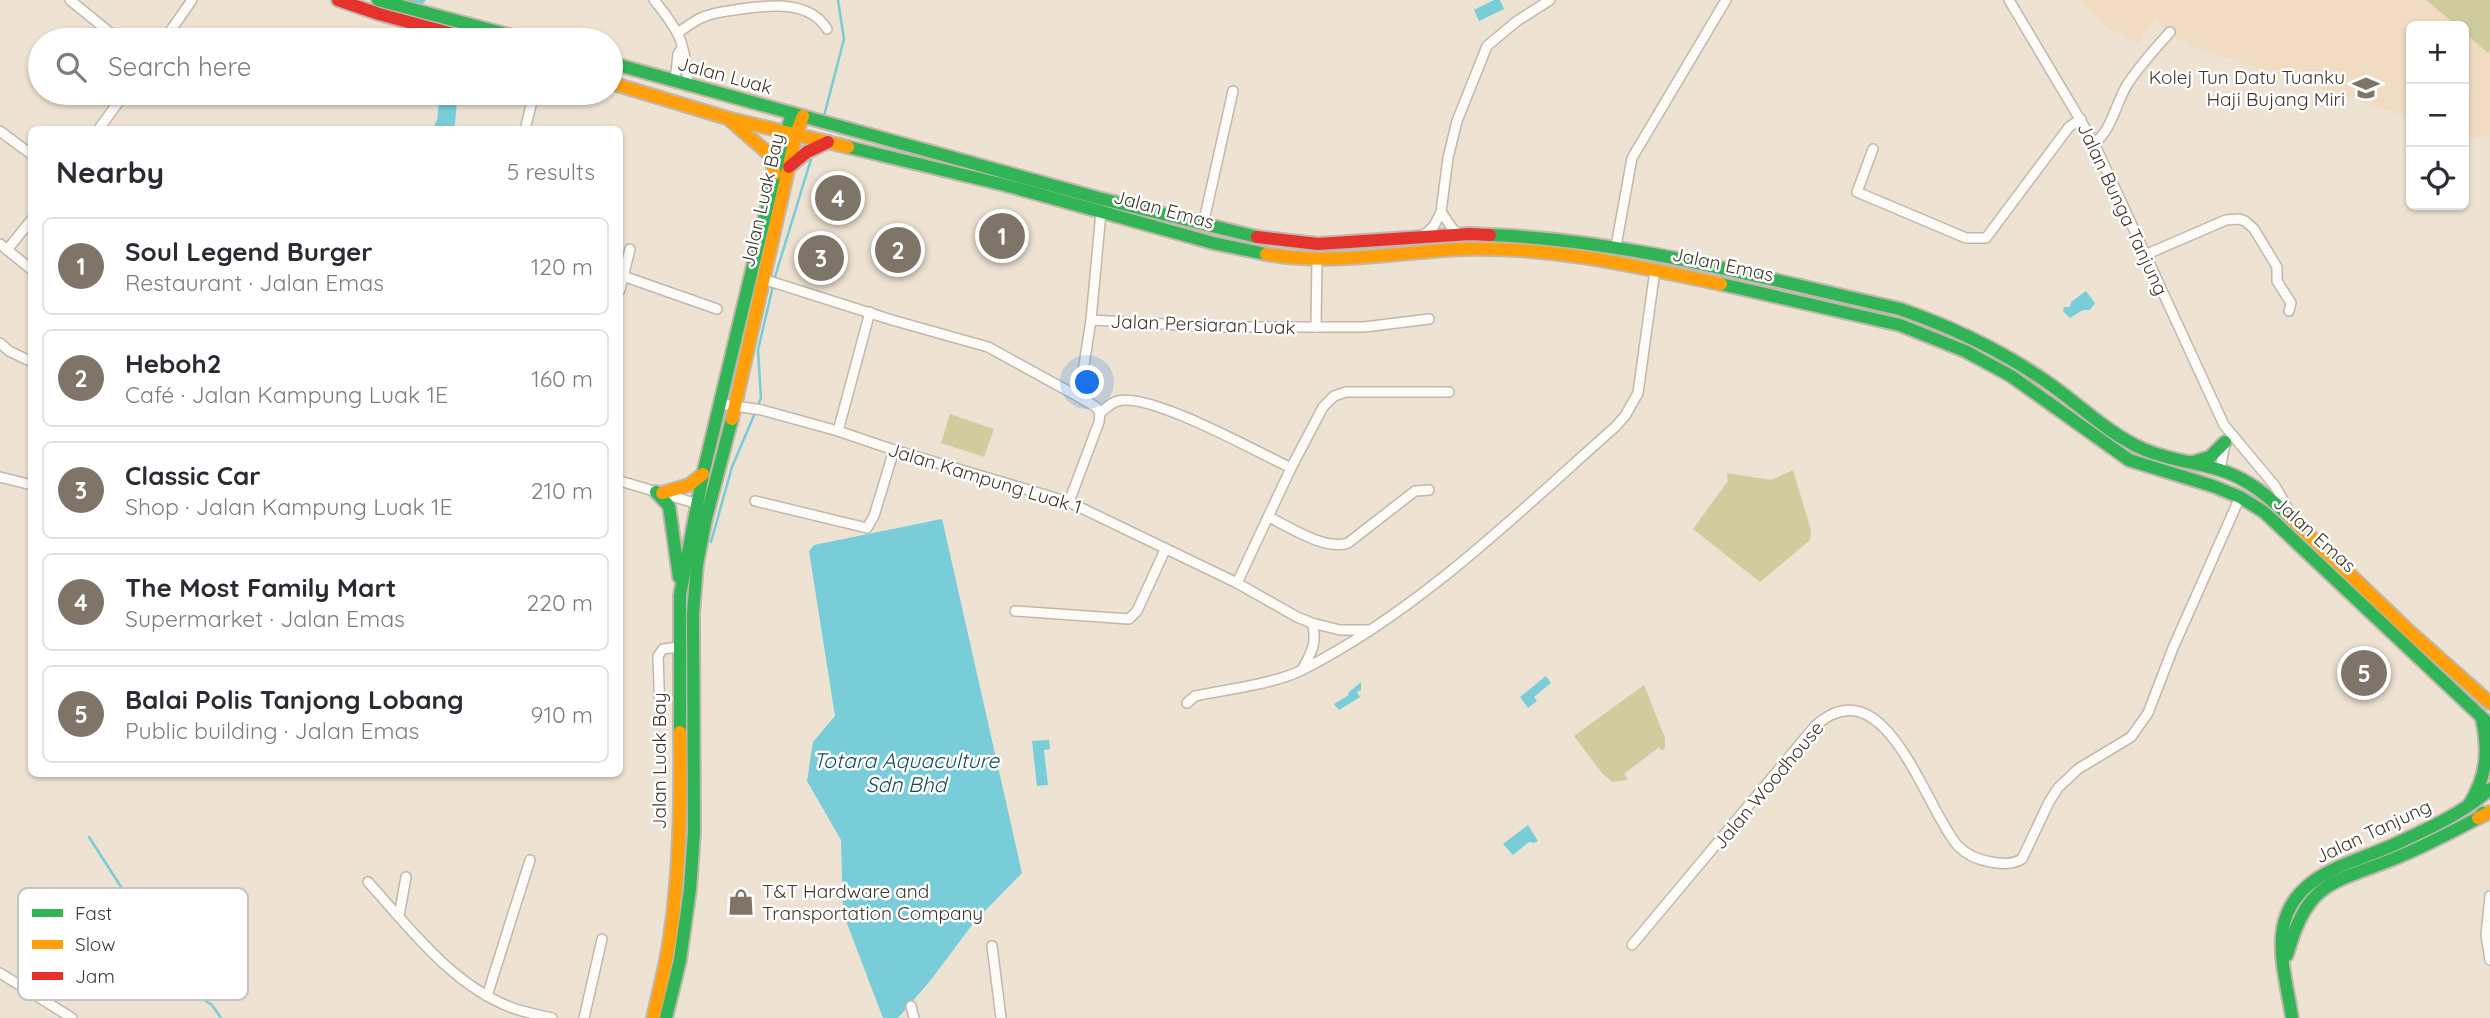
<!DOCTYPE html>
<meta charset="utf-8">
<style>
body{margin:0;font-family:Quicksand,sans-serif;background:#f7f7f7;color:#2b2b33}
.controls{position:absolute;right:21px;top:21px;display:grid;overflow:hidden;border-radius:10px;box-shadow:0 2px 5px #0004}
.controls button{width:63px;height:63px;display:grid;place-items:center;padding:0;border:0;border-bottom:2px solid #e1e1e2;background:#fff;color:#2b2b33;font:35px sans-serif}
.you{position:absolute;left:1088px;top:383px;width:24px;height:24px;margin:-18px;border:5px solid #fff;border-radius:50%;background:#1a73e8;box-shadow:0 0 0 10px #1a73e833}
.badge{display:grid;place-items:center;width:46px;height:46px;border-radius:50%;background:#7e7467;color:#fff;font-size:23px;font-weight:700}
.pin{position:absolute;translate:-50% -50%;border:4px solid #fff;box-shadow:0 2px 7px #0006}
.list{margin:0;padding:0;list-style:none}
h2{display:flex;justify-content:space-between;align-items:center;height:91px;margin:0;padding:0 28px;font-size:30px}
h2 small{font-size:23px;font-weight:400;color:#7c7c81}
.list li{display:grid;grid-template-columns:46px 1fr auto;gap:21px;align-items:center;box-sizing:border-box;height:98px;margin:0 14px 14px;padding:0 14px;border:2px solid #e1e1e2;border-radius:10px}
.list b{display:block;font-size:26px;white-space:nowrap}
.list p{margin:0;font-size:23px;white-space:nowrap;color:#7c7c81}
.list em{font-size:23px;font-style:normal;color:#7c7c81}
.icon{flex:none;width:38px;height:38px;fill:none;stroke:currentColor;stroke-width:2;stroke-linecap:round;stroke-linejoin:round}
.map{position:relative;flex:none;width:2490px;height:1018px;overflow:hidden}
.search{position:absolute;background:#fff;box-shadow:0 2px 5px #0004;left:28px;top:28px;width:595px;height:77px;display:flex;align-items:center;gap:18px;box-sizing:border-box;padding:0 24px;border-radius:38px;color:#7c7c81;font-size:26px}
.panel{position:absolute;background:#fff;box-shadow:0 2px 5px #0004;left:28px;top:126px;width:595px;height:651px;border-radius:10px}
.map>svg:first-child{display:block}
</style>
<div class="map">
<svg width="2490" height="1018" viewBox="0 0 2490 1018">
<rect width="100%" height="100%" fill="#eee2d3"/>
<polygon fill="#f1dcc3" points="2080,0 2490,0 2490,135 2476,139 2464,135 2464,26 2411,26 2411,118 2193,47 2179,40 2155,19 2144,32 2139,43 2107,28"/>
<g fill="#cfcd9d">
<polygon points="2426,0 2490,0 2490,50 2488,53 2464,32 2464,26 2457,26"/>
<polygon points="950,414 994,429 984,457 941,443"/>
<polygon points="1793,470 1811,530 1810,540 1760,582 1693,529 1728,481 1727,473 1771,480"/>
<polygon points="1644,685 1665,738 1665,748 1662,751 1659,747 1624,774 1628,780 1612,782 1602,773 1574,736"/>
</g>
<g fill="#78cdd8">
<polygon points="409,0 426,0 422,5 415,40 401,40"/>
<polygon points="1494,0 1500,0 1504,9 1479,21 1474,10"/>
<polygon points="2086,291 2095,303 2090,310 2083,310 2070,318 2063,311 2064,307 2070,307 2071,302"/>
<polygon points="942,519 1022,873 975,921 930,981 898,1018 883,1018 843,913 841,840 807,781 813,742 835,716 809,551 814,545"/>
<polygon points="1546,676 1551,683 1534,697 1537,701 1528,708 1520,697"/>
<polygon points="1361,682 1361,690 1357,692 1360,697 1339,710 1334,704 1349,695 1348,693"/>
<polygon points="1049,740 1050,749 1044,750 1048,785 1037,786 1032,741"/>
<polygon points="1528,825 1538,841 1534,843 1529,842 1513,855 1503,844"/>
</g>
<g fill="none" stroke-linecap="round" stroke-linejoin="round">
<g stroke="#78cdd8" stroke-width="2.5">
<polyline points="824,116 844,39 838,0"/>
<polyline points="774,280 812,156"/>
<polyline points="757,407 761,398 758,350 773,286"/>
<polyline points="711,542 732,467 755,413"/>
<polyline points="89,837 150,932 169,978 212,1005 221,1018"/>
</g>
<polyline stroke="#78cdd8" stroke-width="18" points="442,130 446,122 449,93"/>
<defs>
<g id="street">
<polyline points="70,0 119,40"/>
<path d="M654,0C681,33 685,43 688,85"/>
<polyline points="2009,0 2094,143 2224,425 2275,486 2288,509"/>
<path d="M679,32C686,27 694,21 703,17C715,12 728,11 741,9C770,5 809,0 827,29"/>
<polyline points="164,40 192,0"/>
<polyline points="675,81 678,54 682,48"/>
<polyline points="98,130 125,93"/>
<polyline points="525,130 534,93"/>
<polyline points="0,131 32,155"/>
<path d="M2094,143C2111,132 2116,103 2127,85C2139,66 2155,49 2170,32"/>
<polyline points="1873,149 1857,192 1966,238 1986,238 2069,127 2081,119"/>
<polyline points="1441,212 1452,228 1460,235"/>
<polyline points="1203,225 1233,91"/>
<polyline points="1423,236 1434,226 1441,212 1448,158 1457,121 1487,46 1517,21 1550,0"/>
<polyline points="0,244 32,270"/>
<polyline points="1616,246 1632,158 1726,0"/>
<polyline points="7,250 32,219"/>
<polyline points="2145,255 2226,220 2239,219 2245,221 2254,229 2277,267 2277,281 2291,303 2289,311"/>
<polyline points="623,276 717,309"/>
<polyline points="763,279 892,320 988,347 1079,397 1096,407 1100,413"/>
<polyline points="620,290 630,249"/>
<polyline points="1091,320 1218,327 1364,327 1429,319"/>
<polyline points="1316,327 1317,258"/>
<polyline points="0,343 9,351 32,362"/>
<polyline points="1079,397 1091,320 1101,212"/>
<polyline points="722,404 762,410 838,431 894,450 1069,502 1237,583 1297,617 1312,623 1340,630 1369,630"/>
<path d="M1100,413C1105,409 1112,402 1118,401C1150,392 1257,452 1291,468"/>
<polyline points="838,431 870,312"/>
<polyline points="2220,470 2225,444"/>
<polyline points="0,477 32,485"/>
<polyline points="620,481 698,504"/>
<polyline points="755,501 867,528 874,516 894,450"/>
<polyline points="1069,502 1099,422 1100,413"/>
<path d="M1269,517C1289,527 1326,551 1348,543L1415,491L1429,490"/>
<polyline points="1237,583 1291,468 1323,407 1334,396 1346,392 1449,392"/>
<polyline points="1015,611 1129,619 1137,611 1165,550"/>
<path d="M1302,670C1311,654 1318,641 1312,623"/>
<path d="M1187,703L1195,696C1227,689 1276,684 1304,669C1420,610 1518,513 1615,427L1625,416L1638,393L1655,270"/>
<polyline points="660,714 658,656 663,649 679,647"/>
<path d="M368,882C409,927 451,984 510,1007C523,1012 538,1015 552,1018"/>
<polyline points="2490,896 2486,935 2490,960"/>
<polyline points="399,916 406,877"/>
<path d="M1632,945L1815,726C1886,663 1925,809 1958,846C1968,856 1978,860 1991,862C2002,864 2012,865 2022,859L2049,802L2058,788L2078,769L2131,737L2148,713L2173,648L2240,497"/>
<polyline points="992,946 1001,1018"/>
<polyline points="0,973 72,1018"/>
<polyline points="487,996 530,860"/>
<polyline points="911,1006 914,1018"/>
<polyline points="584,1018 602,939"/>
</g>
<g id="fast">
<polyline points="378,0 528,40"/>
<polyline points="611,63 1098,198 1257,237"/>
<polyline points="848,147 1005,185 1213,243 1266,254"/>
<path d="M1490,235C1629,240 1765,279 1900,309C1952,327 2002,351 2047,382C2079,404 2107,433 2143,449C2168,460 2195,462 2220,470C2249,479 2269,497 2290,517"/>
<polyline points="1721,284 1900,325 1965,351 2011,376 2129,460 2213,486 2240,497 2264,512 2490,725"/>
<polyline points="2193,462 2210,457 2225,442"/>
<polyline points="656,492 669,506 679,577"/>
<polyline points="680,732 680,595 703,474 775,174 792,113"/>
<path d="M2469,805C2487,776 2489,752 2482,719"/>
<path d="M2287,955C2307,883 2329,884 2391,860C2421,848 2450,833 2478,818L2483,813"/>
<polyline points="666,1018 680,960 690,889 694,832 693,614 697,564 706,518 732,419"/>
<path d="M2292,1018C2288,989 2278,957 2283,928C2293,874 2351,864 2393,845C2427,829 2462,814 2490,789"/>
</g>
<g id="slow">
<polyline points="611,83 727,118 848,147"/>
<polyline points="731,121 769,154 775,174"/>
<path d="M1266,254C1331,266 1397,252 1462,249C1551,246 1635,266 1721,284"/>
<polyline points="732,419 796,134 803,116"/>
<polyline points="662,493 689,485 703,474"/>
<polyline points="2290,517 2411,633 2490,703"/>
<polyline points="2478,818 2490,812"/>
<path d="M653,1018C659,992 666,965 670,938C680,870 681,801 680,732"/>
</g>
<g id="jam">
<polyline points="338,0 379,14 475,40"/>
<polyline points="789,167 807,152 828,142"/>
<polyline points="1257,237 1318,244 1470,234 1490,235"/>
</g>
</defs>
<use href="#street" stroke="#c1b7ab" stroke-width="12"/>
<use href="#fast" stroke="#c1b7ab" stroke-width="16"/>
<use href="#slow" stroke="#c1b7ab" stroke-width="16"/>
<use href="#jam" stroke="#c1b7ab" stroke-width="16"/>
<use href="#street" stroke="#fcfbf8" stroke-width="9"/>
<use href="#fast" stroke="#30b455" stroke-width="12"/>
<use href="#slow" stroke="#ff9f0a" stroke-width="12"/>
<use href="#jam" stroke="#e5322d" stroke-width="12"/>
</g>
<defs>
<symbol id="school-bare" viewBox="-9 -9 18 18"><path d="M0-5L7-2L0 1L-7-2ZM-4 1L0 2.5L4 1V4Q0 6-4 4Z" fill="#7e7467" stroke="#fff" stroke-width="2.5" paint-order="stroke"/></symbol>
<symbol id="shop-bare" viewBox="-9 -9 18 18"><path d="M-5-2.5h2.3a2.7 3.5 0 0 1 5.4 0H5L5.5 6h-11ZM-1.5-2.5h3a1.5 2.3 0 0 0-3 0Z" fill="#7e7467" stroke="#fff" stroke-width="2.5" paint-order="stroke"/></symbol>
</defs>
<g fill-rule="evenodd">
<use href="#school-bare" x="2347" y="69" width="38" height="38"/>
<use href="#shop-bare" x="722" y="883" width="38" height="38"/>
</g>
<g text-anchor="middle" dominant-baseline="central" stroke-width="5" stroke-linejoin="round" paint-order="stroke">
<g font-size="19" fill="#41382d" stroke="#fff">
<text transform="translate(725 75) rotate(15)">Jalan Luak</text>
<text transform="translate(762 200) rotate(-77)">Jalan Luak Bay</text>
<text transform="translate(1164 209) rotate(15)">Jalan Emas</text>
<text transform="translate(2123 209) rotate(65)">Jalan Bunga Tanjung</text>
<text transform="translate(1723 264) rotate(12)">Jalan Emas</text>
<text transform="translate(1203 324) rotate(2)">Jalan Persiaran Luak</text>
<text transform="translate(985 478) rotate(17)">Jalan Kampung Luak 1</text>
<text transform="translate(2315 534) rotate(42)">Jalan Emas</text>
<text transform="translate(659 761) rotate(-90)">Jalan Luak Bay</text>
<text transform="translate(1768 785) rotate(-50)">Jalan Woodhouse</text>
<text transform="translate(2373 831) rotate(-25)">Jalan Tanjung</text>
</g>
<g font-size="19" fill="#41382d" stroke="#fff" text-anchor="end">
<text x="2345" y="77">Kolej Tun Datu Tuanku<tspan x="2345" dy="22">Haji Bujang Miri</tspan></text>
<text x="762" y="891" text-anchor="start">T&amp;T Hardware and<tspan x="762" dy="22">Transportation Company</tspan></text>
</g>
<g font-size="21" font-style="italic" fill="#164c55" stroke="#fff">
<text x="906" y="760">Totara Aquaculture<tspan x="906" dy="24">Sdn Bhd</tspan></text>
</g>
</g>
<rect x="18" y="888" width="230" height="112" rx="10" fill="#fff" stroke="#c6c3c0" stroke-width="2"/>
<rect x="32" y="909" width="31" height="8" fill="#30b455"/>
<rect x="32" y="940" width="31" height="9" fill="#ff9f0a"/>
<rect x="32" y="972" width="31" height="8" fill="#e5322d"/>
<g font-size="19" fill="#41382d">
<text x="75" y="920">Fast</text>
<text x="75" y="951">Slow</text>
<text x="75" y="983">Jam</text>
</g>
</svg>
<div class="controls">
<button>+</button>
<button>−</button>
<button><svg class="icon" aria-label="locate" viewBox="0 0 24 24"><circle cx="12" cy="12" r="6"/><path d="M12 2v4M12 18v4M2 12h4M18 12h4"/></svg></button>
</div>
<div class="you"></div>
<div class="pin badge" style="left:1002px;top:236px">1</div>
<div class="pin badge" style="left:898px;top:250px">2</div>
<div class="pin badge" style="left:821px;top:258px">3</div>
<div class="pin badge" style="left:838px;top:198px">4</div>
<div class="pin badge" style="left:2364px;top:673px">5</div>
<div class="search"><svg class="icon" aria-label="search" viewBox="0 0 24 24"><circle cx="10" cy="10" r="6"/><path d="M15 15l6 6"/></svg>Search here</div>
<section class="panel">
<h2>Nearby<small>5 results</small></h2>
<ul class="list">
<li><span class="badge">1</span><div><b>Soul Legend Burger</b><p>Restaurant · Jalan Emas</p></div><em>120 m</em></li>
<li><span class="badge">2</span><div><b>Heboh2</b><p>Café · Jalan Kampung Luak 1E</p></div><em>160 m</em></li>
<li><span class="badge">3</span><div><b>Classic Car</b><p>Shop · Jalan Kampung Luak 1E</p></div><em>210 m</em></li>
<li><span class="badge">4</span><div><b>The Most Family Mart</b><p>Supermarket · Jalan Emas</p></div><em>220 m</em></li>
<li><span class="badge">5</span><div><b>Balai Polis Tanjong Lobang</b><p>Public building · Jalan Emas</p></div><em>910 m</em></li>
</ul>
</section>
</div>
